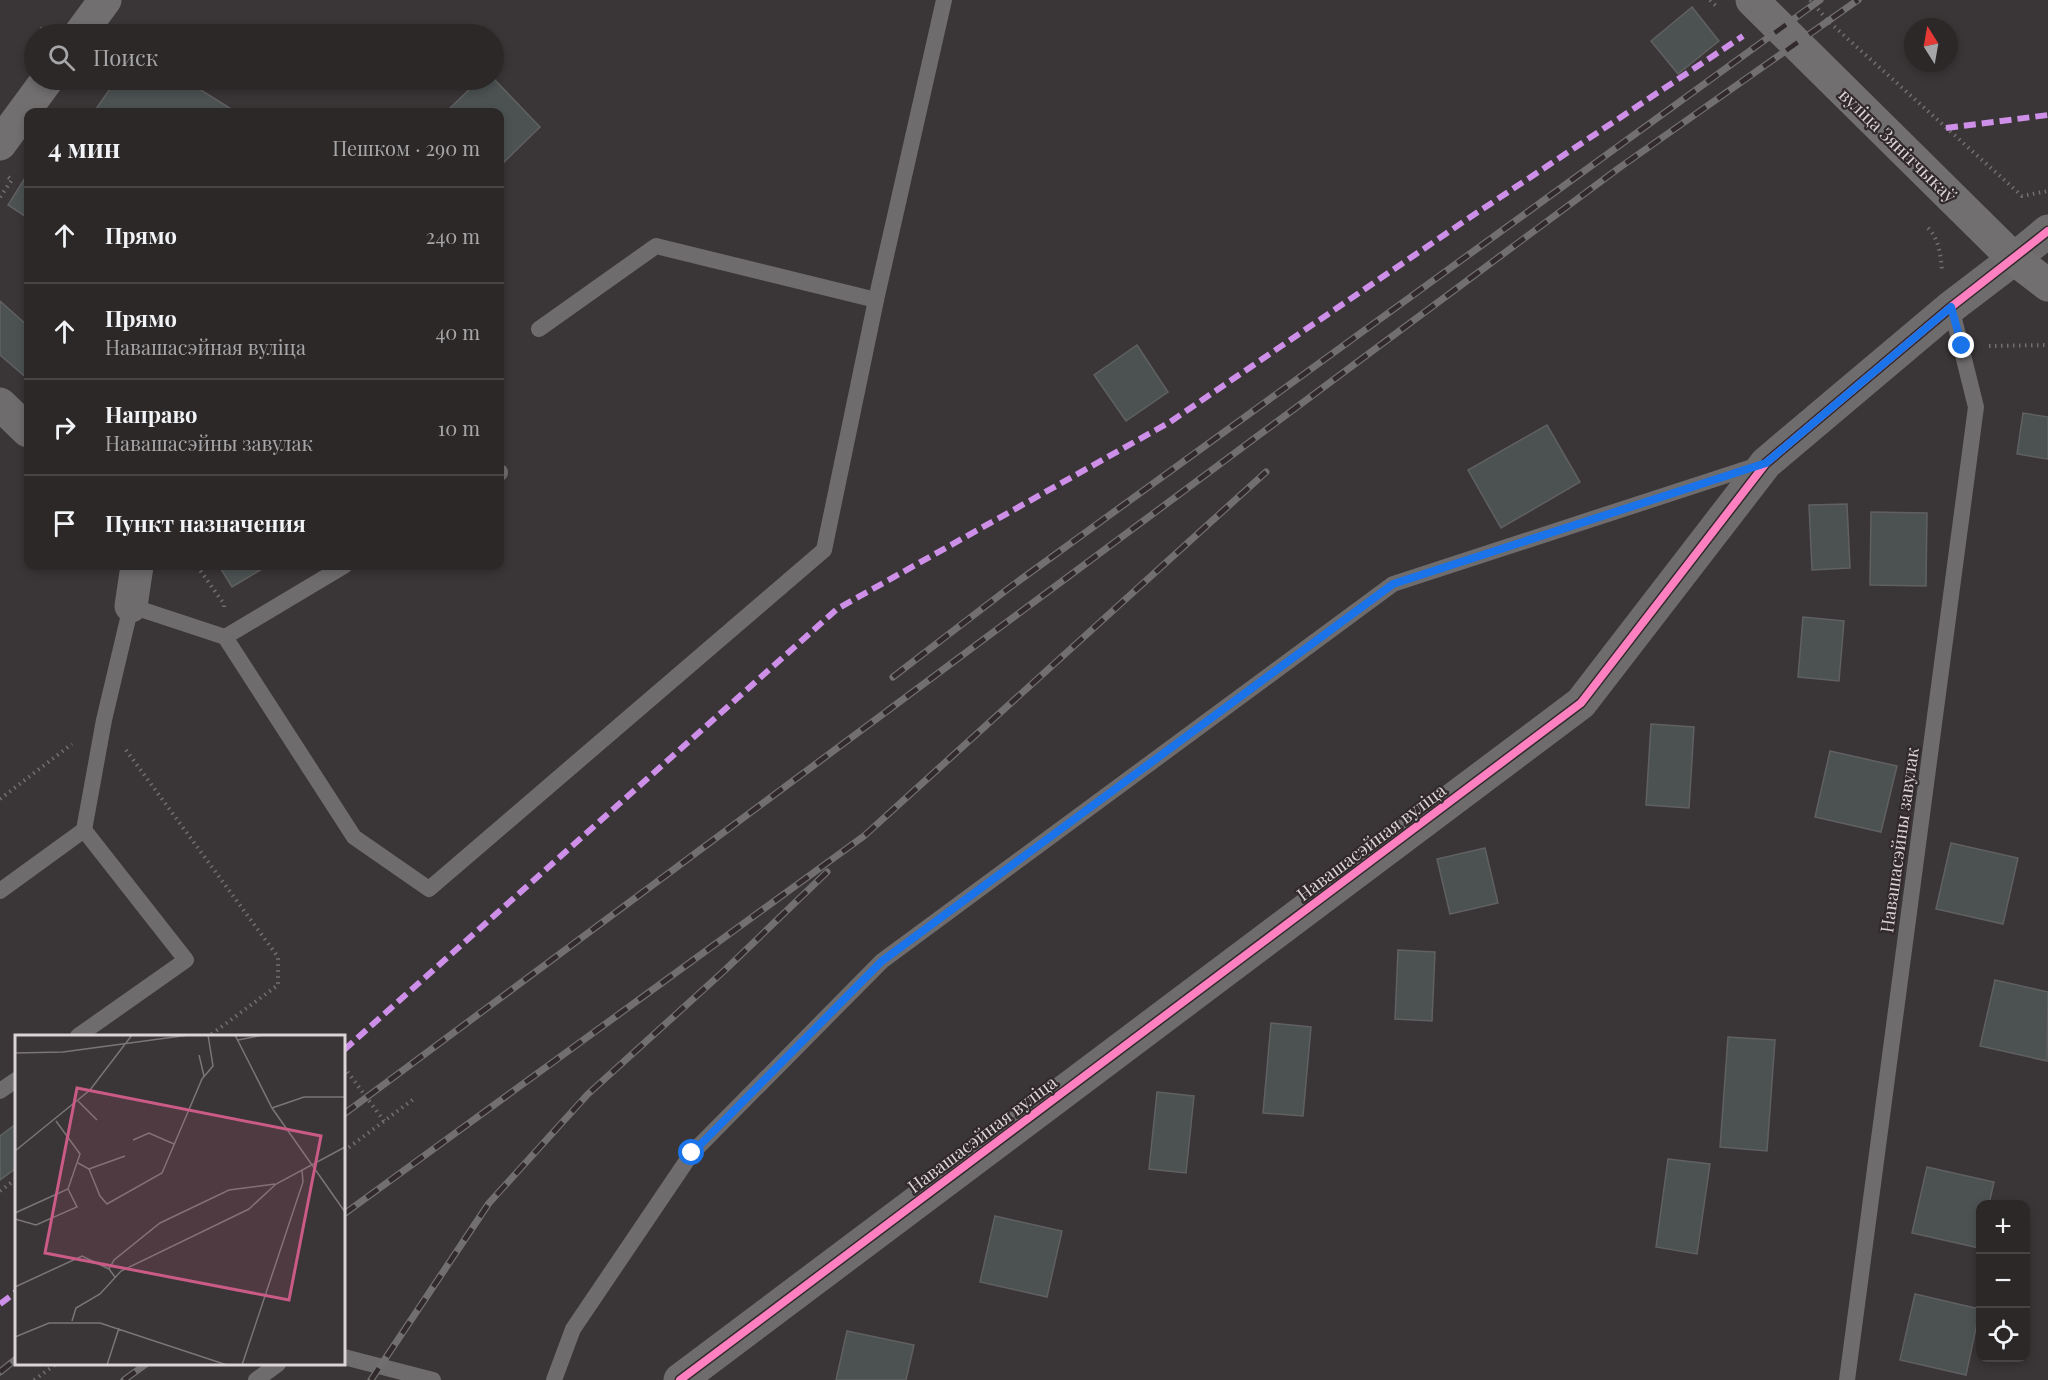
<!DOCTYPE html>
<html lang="ru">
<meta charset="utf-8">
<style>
body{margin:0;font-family:"Playfair Display",serif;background:#343030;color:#f1f3f6}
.controls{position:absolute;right:18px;bottom:18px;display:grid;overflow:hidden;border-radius:12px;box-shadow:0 3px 9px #0003}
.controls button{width:54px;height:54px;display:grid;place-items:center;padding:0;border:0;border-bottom:2px solid #484445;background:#2c2828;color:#f1f3f6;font:30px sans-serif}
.compass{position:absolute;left:1904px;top:18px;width:54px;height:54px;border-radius:50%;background:#2c2828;box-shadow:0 3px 9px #0003;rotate:349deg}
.stop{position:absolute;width:18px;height:18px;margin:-14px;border:4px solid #1a73e8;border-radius:50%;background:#fff}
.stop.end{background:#1a73e8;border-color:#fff;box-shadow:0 2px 6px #0008}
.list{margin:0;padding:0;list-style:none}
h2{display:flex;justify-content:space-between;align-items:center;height:78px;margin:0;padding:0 24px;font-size:26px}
h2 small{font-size:20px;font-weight:400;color:#a6a6a8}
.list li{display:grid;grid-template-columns:39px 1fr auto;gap:18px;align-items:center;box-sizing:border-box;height:96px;padding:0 24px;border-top:2px solid #484445}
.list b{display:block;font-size:22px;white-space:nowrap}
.list p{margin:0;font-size:20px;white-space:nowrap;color:#a6a6a8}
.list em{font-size:20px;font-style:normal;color:#a6a6a8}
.icon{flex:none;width:33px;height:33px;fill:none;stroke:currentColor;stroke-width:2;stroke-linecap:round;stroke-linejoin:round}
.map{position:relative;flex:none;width:2048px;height:1380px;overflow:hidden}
.search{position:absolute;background:#2c2828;box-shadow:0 3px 9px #0003;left:24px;top:24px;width:480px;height:66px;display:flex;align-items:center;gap:15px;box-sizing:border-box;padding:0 21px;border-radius:33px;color:#a6a6a8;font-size:22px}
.panel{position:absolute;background:#2c2828;box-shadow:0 3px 9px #0003;left:24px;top:108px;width:480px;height:462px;border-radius:12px}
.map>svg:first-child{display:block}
</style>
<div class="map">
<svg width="2048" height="1380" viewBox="0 0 2048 1380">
<rect width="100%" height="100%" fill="#3a3536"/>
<g fill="#4c5252" stroke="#606061" stroke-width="1.5">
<polygon points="1692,7 1719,41 1678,74 1651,41"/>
<polygon points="494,79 540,127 500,166 500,112 446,112 479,80"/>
<polygon points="116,80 185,80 236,112 94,112"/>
<polygon points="28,173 28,218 8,205"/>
<polygon points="0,301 28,326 28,379 0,355"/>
<polygon points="1137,345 1168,392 1126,421 1094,375"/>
<polygon points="2023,413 2048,417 2048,459 2017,454"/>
<polygon points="1547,425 1580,482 1501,528 1468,470"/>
<polygon points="1847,504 1850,568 1812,570 1809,505"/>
<polygon points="1871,512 1927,513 1926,586 1870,585"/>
<polygon points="219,566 267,566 232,587"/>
<polygon points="1803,617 1844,621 1839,681 1798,677"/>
<polygon points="1651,724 1694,727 1689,808 1646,805"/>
<polygon points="1830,751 1897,766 1881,832 1815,817"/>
<polygon points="1951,843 2018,858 2003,924 1936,909"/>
<polygon points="1485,848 1498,903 1450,914 1437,859"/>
<polygon points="1398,950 1435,952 1432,1021 1395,1019"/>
<polygon points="1995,980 2048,992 2047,1061 1980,1046"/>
<polygon points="1271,1023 1311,1027 1303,1116 1263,1113"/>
<polygon points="1728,1037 1775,1040 1767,1151 1720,1147"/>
<polygon points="1157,1092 1194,1096 1186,1173 1149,1169"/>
<polygon points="16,1124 16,1168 0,1180 0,1136"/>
<polygon points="1668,1159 1710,1164 1697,1254 1656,1247"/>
<polygon points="1927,1167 1994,1182 1989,1204 1980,1204 1979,1248 1912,1233"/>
<polygon points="995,1216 1062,1231 1047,1297 980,1282"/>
<polygon points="1915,1294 1980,1309 1966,1375 1900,1360"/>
<polygon points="847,1331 914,1345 906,1380 836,1380"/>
</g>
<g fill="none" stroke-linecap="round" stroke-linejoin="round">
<g stroke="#716f6f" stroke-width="4" stroke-dasharray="1.5 4.5" stroke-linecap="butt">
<polyline points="1710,0 1718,8"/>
<polyline points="1810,0 1828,21 2022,196 2048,191"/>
<polyline points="38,34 45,25"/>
<polyline points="28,49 34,40"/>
<polyline points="0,197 12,180 8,177"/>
<path d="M1928,228C1939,239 1941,256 1942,271"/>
<polyline points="1989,346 2048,345"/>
<polyline points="197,566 224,604 224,607"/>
<polyline points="126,750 278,957 278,985 209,1036"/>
<polyline points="0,799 72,744"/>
<polyline points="344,1067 384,1121"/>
<polyline points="344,1151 415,1098"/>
<polyline points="0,1191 16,1179"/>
<polyline points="34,1380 56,1364"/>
</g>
<g stroke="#6f6c6d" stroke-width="16">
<polyline points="539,329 656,246 876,300"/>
<polyline points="500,473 500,472"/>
<polyline points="225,637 344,566"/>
<polyline points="0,891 84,830 104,720 131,606 225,637 354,837 429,889 824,550 876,300 944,0"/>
<polyline points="78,1036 186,960 84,830"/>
<polyline points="0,1091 16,1080"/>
<polyline points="344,1357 433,1380"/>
<polyline points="256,1380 278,1364"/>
<polyline points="554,1380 573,1329 692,1153 882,961 1393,584 1758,465"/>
<polyline points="1847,1380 1976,407 1951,307"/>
</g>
<g stroke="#6f6c6d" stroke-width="33">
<polyline points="0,404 28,431"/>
<polyline points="131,606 137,566"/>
<polyline points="680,1380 1581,703 1766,463 1951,307 2014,259"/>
</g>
<polyline stroke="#6f6c6d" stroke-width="33" points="2014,259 2048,231"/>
<g stroke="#716f6f" stroke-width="33">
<polyline points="1752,0 2014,259 2048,285"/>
<polyline points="80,34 105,0"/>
<polyline points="0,144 47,80"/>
</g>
<defs>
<g id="rail">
<polyline points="893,677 1009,588 1820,0"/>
<polyline points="344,1114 1619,168 1858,0"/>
<polyline points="344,1214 864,836 1266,472"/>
<polyline points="0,1372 16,1359"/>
<polyline points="124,1380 146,1364"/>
<polyline points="371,1380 489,1203 588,1094 725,970 827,872"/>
</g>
</defs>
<use href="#rail" stroke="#716f6f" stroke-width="7"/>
<use href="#rail" stroke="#31292b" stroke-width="4.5" stroke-dasharray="14" stroke-linecap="butt"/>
<g stroke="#ce8fe9" stroke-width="6" stroke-dasharray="12 6" stroke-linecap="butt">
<polyline points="1946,128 2048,115"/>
<polyline points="344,1050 837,609 1170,422 1466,220 1743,36"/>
<polyline points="0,1304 16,1292"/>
</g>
<defs>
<polyline id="cycleway" points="680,1380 1581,703 1766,463 1951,307 2048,231"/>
</defs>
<use href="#cycleway" stroke="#31292b" stroke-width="11"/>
<use href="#cycleway" stroke="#ff80c0" stroke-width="8"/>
</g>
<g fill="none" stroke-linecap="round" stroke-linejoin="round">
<polyline stroke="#1a73e8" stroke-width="8" points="692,1153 882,961 1393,584 1766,463 1951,307 1962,346"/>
</g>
<g text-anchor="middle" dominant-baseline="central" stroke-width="4.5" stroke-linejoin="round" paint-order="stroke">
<g font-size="18" fill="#dad4d6" stroke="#31292b">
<text transform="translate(1898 145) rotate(44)">вуліца Зянітчыкаў</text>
<text transform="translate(1899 840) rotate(-82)">Навашасэйны завулак</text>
<text transform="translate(1371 842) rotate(-37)">Навашасэйная вуліца</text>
<text transform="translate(982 1134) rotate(-37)">Навашасэйная вуліца</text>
</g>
</g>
<g transform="translate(15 1035)">
<rect width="330" height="330" fill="#3a3536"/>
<path fill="none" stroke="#7a7576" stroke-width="1.5" d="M220,0L257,73L330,177M223,5L248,0M0,18L48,17L174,0M184,20L189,41M63,66L82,85M257,73L289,62H330M118,105L134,98L159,109M0,116L75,55L117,0M63,128L74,134L85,161L92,169L147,138L187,44L198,31L193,0M74,134L110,121M0,178L53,154L65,119L41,86M0,184L21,190L62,172L53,154M100,242L94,234L99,225L145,188L214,155L260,149M0,252L67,221L94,234M57,286L61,273L85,259L106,236L234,174L261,149L330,112M0,302L34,288H85L212,330M92,330L104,293M227,330L288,147L287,135"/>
<path fill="#ca5a86" fill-opacity="0.15" stroke="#ca5a86" stroke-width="3" d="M62,53L306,101L274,265L30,218Z"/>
<rect width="330" height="330" fill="none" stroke="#dad4d6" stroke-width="3"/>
</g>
</svg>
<div class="controls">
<button>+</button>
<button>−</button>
<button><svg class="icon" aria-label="locate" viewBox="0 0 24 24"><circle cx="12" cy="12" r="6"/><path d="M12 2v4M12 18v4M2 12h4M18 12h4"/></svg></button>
</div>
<svg class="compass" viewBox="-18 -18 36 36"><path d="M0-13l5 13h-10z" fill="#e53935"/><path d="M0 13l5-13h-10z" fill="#a6a6a8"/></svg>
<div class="stop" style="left:692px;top:1153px"></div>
<div class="stop end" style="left:1962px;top:346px"></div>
<div class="search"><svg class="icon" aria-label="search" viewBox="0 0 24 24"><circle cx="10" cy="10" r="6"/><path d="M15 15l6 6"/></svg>Поиск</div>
<section class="panel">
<h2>4 мин<small>Пешком · 290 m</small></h2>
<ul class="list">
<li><svg class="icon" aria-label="ahead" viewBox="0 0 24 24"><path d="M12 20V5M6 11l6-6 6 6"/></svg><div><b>Прямо</b></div><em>240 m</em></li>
<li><svg class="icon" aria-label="ahead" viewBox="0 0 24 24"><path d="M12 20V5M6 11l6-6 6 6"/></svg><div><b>Прямо</b><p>Навашасэйная вуліца</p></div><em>40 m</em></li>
<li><svg class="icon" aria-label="right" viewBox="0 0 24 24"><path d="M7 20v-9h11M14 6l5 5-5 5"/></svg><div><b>Направо</b><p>Навашасэйны завулак</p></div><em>10 m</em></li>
<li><svg class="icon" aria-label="arrive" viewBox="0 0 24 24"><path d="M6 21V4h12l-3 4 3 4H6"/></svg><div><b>Пункт назначения</b></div></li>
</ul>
</section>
</div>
